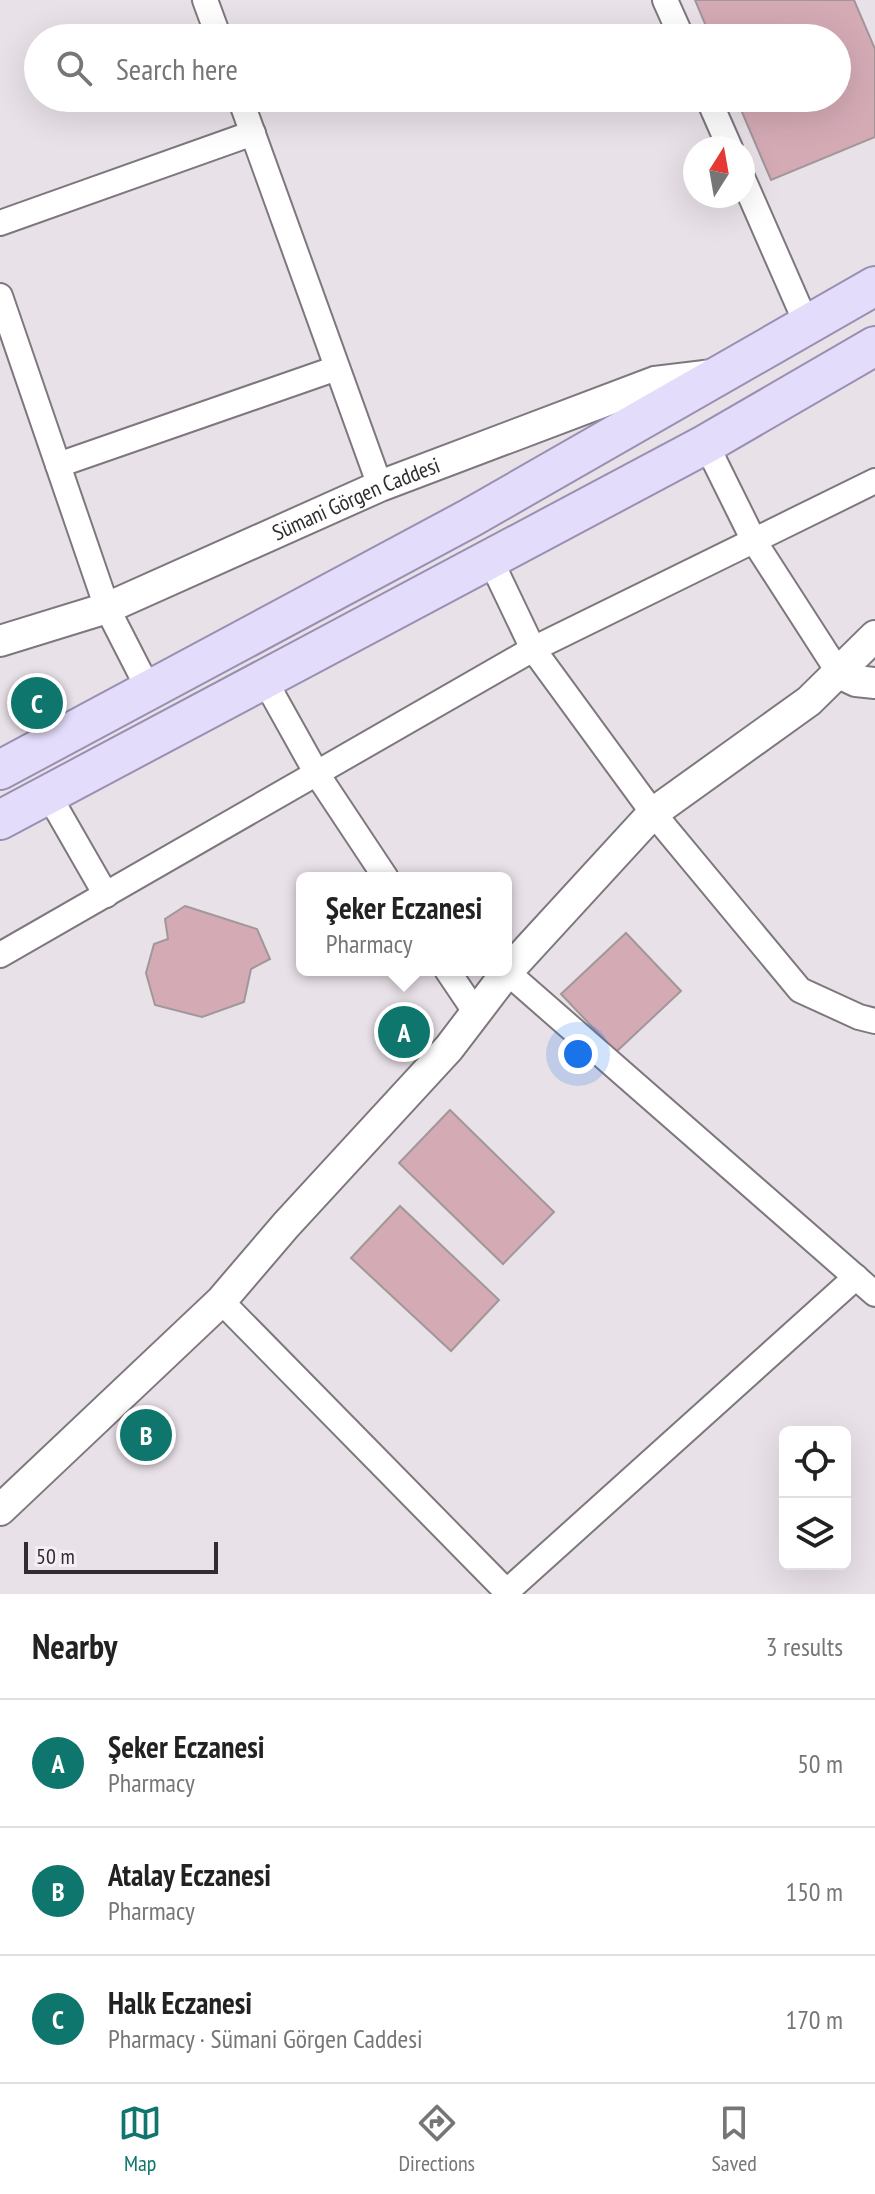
<!DOCTYPE html>
<meta charset="utf-8">
<style>
body{margin:0;font-family:"PT Sans Narrow",sans-serif;background:#f2f2f2;color:#222}
.controls{position:absolute;right:24px;bottom:24px;display:grid;overflow:hidden;border-radius:12px;box-shadow:0 8px 32px #0002}
.controls button{width:72px;height:72px;display:grid;place-items:center;padding:0;border:0;border-bottom:2px solid #e0e0e0;background:#fff;color:#222;font:40px sans-serif}
.compass{position:absolute;left:683px;top:136px;width:72px;height:72px;border-radius:50%;background:#fff;box-shadow:0 8px 32px #0002;rotate:11deg}
.scale{position:absolute;left:24px;bottom:20px;width:194px;box-sizing:border-box;padding-left:8px;border:4px solid #302d30;border-top:0;font-size:22px;line-height:28px;white-space:nowrap;color:#302d30;-webkit-text-stroke:6px #f6eef5;paint-order:stroke}
.you{position:absolute;left:578px;top:1054px;width:28px;height:28px;margin:-20px;border:6px solid #fff;border-radius:50%;background:#1a73e8;box-shadow:0 0 0 12px #1a73e833}
.badge{display:grid;place-items:center;width:52px;height:52px;border-radius:50%;background:#0f766e;color:#fff;font-size:26px;font-weight:700}
.pin{position:absolute;translate:-50% -50%;border:4px solid #fff;box-shadow:0 2px 8px #0006}
.popup{position:absolute;left:296px;top:872px;width:216px;height:104px;box-sizing:border-box;display:grid;place-content:center;border-radius:12px;background:#fff;filter:drop-shadow(0 2px 6px #0005);font-size:26px;white-space:nowrap;color:#767676}
.popup b{font-size:30px;color:#222}
.popup::after{content:'';position:absolute;left:50%;top:100%;margin-left:-16px;border:16px solid transparent;border-top-color:#fff}
.list{margin:0;padding:0;list-style:none}
h2{display:flex;justify-content:space-between;align-items:center;height:104px;margin:0;padding:0 32px;font-size:34px}
h2 small{font-size:26px;font-weight:400;color:#767676}
.list li{display:grid;grid-template-columns:52px 1fr auto;gap:24px;align-items:center;box-sizing:border-box;height:128px;padding:0 32px;border-top:2px solid #e0e0e0}
.list b{display:block;font-size:30px;white-space:nowrap}
.list p{margin:0;font-size:26px;white-space:nowrap;color:#767676}
.list em{font-size:26px;font-style:normal;color:#767676}
.icon{flex:none;width:44px;height:44px;fill:none;stroke:currentColor;stroke-width:2;stroke-linecap:round;stroke-linejoin:round}
.map{position:relative;flex:none;width:875px;height:1594px;overflow:hidden}
.search{position:absolute;background:#fff;box-shadow:0 8px 32px #0002;left:24px;right:24px;top:24px;height:88px;display:flex;align-items:center;gap:20px;box-sizing:border-box;padding:0 28px;border-radius:44px;color:#767676;font-size:30px}
.sheet{height:488px;background:#fff}
nav{display:flex;justify-content:space-around;align-items:center;box-sizing:border-box;height:112px;border-top:2px solid #e0e0e0;background:#fff;font-size:22px;color:#767676}
nav a{display:grid;justify-items:center;gap:4px}
nav .on{color:#0f766e}
.map>svg:first-child{display:block}
</style>
<div class="map">
<svg width="875" height="1594" viewBox="0 0 875 1594">
<rect width="100%" height="100%" fill="#e9e1e8"/>
<g fill="#d4aab5" stroke="#a19799" stroke-width="2">
<polygon points="695,0 854,0 875,49 875,137 771,180 736,98 837,98 837,38 711,38"/>
<polygon points="185,906 257,929 270,959 251,969 244,1002 202,1017 155,1005 146,973 154,944 168,939 165,919"/>
<polygon points="626,933 681,991 616,1052 561,994"/>
<polygon points="450,1110 554,1212 503,1264 399,1163"/>
<polygon points="400,1206 499,1300 451,1351 351,1258"/>
</g>
<g fill="none" stroke-linecap="round" stroke-linejoin="round">
<defs>
<g id="minor">
<polyline points="205,0 219,38"/>
<polyline points="665,0 682,38"/>
<polyline points="240,98 380,486"/>
<polyline points="708,98 730,148"/>
<polyline points="743,179 807,325"/>
<polyline points="0,223 253,133"/>
<polyline points="0,296 107,608 149,690"/>
<polyline points="706,444 754,541 839,673"/>
<polyline points="58,465 337,368"/>
<polyline points="490,559 533,649 653,813 800,990 859,1017 875,1021"/>
<polyline points="264,679 317,774 386,878"/>
<polyline points="48,794 106,895"/>
<polyline points="0,955 533,649 875,481"/>
<polyline points="447,970 476,1013"/>
<polyline points="507,972 875,1294"/>
<polyline points="221,1301 509,1594"/>
<polyline points="504,1594 856,1277"/>
</g>
<g id="tertiary">
<path id="s1" d="M0,641L107,608L380,486L655,382L713,375"/>
<polyline points="839,673 856,681 875,683"/>
<polyline points="0,1510 221,1301 286,1225 449,1048 507,972 653,813 809,701 875,636"/>
</g>
<g id="primary">
<polyline points="0,770 470,518 875,286"/>
<polyline points="0,820 706,444 875,346"/>
</g>
</defs>
<use href="#minor" stroke="#7e777d" stroke-width="28"/>
<use href="#tertiary" stroke="#7e777d" stroke-width="34"/>
<use href="#primary" stroke="#998fb2" stroke-width="42"/>
<use href="#minor" stroke="#fff" stroke-width="24"/>
<use href="#tertiary" stroke="#fff" stroke-width="30"/>
<use href="#primary" stroke="#e4dcfb" stroke-width="38"/>
</g>
<g text-anchor="middle" dominant-baseline="central" stroke-width="6" stroke-linejoin="round" paint-order="stroke">
<g font-size="22" fill="#302d30" stroke="#f6eef5">
<text stroke="none"><textPath href="#s1" startOffset="384">Sümani Görgen Caddesi</textPath></text>
</g>
</g>
</svg>
<div class="controls">
<button><svg class="icon" aria-label="locate" viewBox="0 0 24 24"><circle cx="12" cy="12" r="6"/><path d="M12 2v4M12 18v4M2 12h4M18 12h4"/></svg></button>
<button><svg class="icon" aria-label="layers" viewBox="0 0 24 24"><path d="M12 4l9 5-9 5-9-5zM3 14l9 5 9-5"/></svg></button>
</div>
<svg class="compass" viewBox="-18 -18 36 36"><path d="M0-13l5 13h-10z" fill="#e53935"/><path d="M0 13l5-13h-10z" fill="#767676"/></svg>
<div class="scale">50 m</div>
<div class="you"></div>
<div class="pin badge" style="left:404px;top:1032px">A</div>
<div class="popup"><b>Şeker Eczanesi</b>Pharmacy</div>
<div class="pin badge" style="left:146px;top:1435px">B</div>
<div class="pin badge" style="left:37px;top:703px">C</div>
<div class="search"><svg class="icon" aria-label="search" viewBox="0 0 24 24"><circle cx="10" cy="10" r="6"/><path d="M15 15l6 6"/></svg>Search here</div>
</div>
<section class="sheet">
<h2>Nearby<small>3 results</small></h2>
<ul class="list">
<li><span class="badge">A</span><div><b>Şeker Eczanesi</b><p>Pharmacy</p></div><em>50 m</em></li>
<li><span class="badge">B</span><div><b>Atalay Eczanesi</b><p>Pharmacy</p></div><em>150 m</em></li>
<li><span class="badge">C</span><div><b>Halk Eczanesi</b><p>Pharmacy · Sümani Görgen Caddesi</p></div><em>170 m</em></li>
</ul>
</section>
<nav>
<a class="on"><svg class="icon" aria-label="map" viewBox="0 0 24 24"><path d="M3 6l6-2 6 2 6-2v14l-6 2-6-2-6 2zM9 4v14M15 6v14"/></svg>Map</a>
<a><svg class="icon" aria-label="directions" viewBox="0 0 24 24"><path d="M12 3l9 9-9 9-9-9zM9 14v-3h6M13 9l2 2-2 2"/></svg>Directions</a>
<a><svg class="icon" aria-label="saved" viewBox="0 0 24 24"><path d="M7 4h10v16l-5-4-5 4z"/></svg>Saved</a>
</nav>
